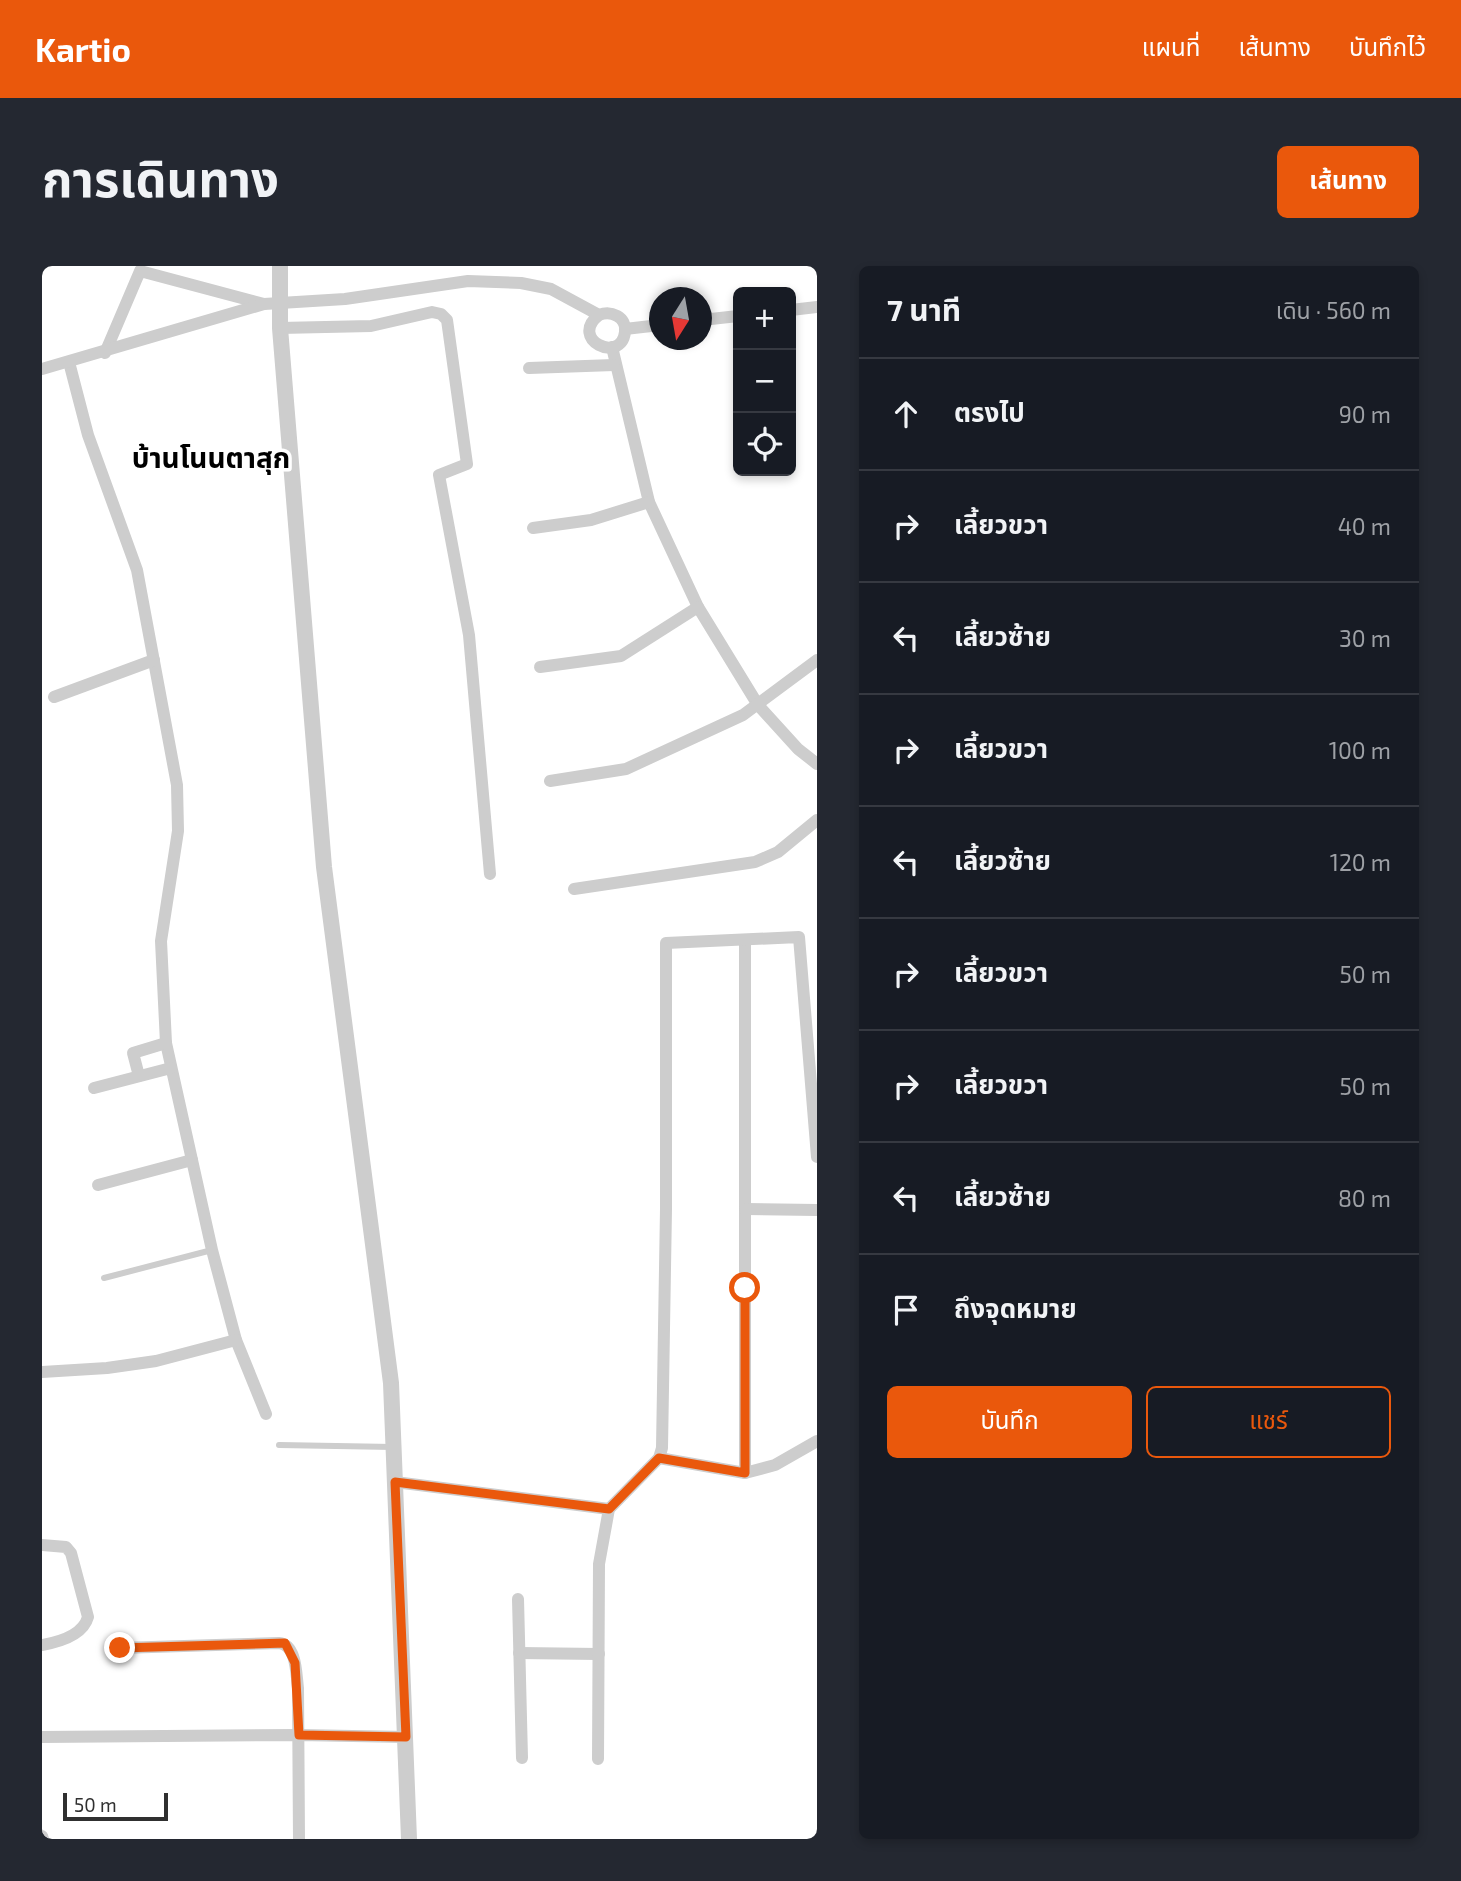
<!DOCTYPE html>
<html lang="th">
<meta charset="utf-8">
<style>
body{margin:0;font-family:"Exo 2","Noto Sans Thai",sans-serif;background:#242831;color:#f1f3f6}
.controls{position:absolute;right:21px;top:21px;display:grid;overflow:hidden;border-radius:10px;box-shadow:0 4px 10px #0003}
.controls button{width:63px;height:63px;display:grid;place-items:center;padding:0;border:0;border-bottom:2px solid #363941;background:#171b24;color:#f1f3f6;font:35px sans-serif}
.compass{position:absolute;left:607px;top:21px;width:63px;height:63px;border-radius:50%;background:#171b24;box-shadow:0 4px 10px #0003;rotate:191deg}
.scale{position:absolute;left:21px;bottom:18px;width:105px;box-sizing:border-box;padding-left:7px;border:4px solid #303030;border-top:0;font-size:19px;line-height:24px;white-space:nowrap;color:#303030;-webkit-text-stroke:5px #fff;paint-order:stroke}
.stop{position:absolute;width:21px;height:21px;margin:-16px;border:5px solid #ea580c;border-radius:50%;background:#fff}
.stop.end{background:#ea580c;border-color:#fff;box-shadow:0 2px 7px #0008}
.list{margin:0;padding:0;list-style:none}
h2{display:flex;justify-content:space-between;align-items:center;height:91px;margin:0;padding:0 28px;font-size:30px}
h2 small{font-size:23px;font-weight:400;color:#9ea1a6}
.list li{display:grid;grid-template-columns:46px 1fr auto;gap:21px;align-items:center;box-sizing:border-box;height:112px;padding:0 28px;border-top:2px solid #363941}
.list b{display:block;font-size:26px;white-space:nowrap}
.list em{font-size:23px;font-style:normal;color:#9ea1a6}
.actions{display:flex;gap:14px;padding:21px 28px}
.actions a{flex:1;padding:16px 0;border:2px solid #ea580c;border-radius:10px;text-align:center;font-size:24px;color:#ea580c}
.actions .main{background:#ea580c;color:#fff}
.icon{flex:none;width:38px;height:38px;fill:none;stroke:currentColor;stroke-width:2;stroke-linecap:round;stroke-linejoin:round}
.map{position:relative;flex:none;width:775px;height:1573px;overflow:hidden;border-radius:10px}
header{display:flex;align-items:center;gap:42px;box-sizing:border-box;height:98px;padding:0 35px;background:#ea580c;color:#fff}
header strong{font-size:33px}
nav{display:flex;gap:38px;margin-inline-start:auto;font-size:24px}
.intro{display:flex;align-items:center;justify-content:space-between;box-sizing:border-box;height:168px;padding:0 42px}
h1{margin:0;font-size:49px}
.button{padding:18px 32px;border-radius:10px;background:#ea580c;color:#fff;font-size:24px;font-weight:700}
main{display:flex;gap:42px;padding:0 42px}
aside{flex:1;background:#171b24;border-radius:10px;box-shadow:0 4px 10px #0003}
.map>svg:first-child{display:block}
</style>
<header>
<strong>Kartio</strong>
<nav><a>แผนที่</a><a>เส้นทาง</a><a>บันทึกไว้</a></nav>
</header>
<div class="intro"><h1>การเดินทาง</h1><a class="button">เส้นทาง</a></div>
<main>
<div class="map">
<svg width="775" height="1573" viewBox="0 0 775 1573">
<rect width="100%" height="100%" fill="#fff"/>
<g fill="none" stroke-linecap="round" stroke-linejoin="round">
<g stroke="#cdcdcd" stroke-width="6">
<polyline points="62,1012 170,984"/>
<polyline points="237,1179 351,1181"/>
</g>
<g stroke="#cdcdcd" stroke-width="12">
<polyline points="749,44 775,41"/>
<polyline points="660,54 696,50"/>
<polyline points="238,62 329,60 390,46 399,48 405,54 425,198 397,209 427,369 448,608"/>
<polyline points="583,63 618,59"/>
<polyline points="570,81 607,236 656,341 716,439 756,483 775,498"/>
<polyline points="63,87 98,5 222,38"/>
<polyline points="27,96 46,169 95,304 135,519 136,565 119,675 124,777 170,984 194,1074 224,1148"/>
<polyline points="487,102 572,99"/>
<path d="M0,103L222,38L303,33L426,15L479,17L509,23L557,49C569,44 585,51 583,66C579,99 526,73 557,49"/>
<polyline points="491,262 549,254 607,236"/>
<polyline points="498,401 579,390 656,341"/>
<polyline points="12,431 112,394"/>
<polyline points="508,515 584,503 701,449 775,394"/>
<polyline points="532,623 713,596 736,586 775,554"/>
<polyline points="703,675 703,1207"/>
<polyline points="97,810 91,787 124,777"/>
<polyline points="52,822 129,802"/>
<polyline points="56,919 150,894"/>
<polyline points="703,943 775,944"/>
<polyline points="0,1106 65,1102 114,1095 194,1074"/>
<polyline points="617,1192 703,1207 733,1199 775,1175"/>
<polyline points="353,1216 567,1243"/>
<path d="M0,1279L24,1281L29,1287L46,1351C41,1369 17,1376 0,1379"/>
<polyline points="476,1333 480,1492"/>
<path d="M78,1382L237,1377C255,1379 254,1408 256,1422L257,1573"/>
<polyline points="477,1387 557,1388"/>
<polyline points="0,1471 257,1469 364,1471"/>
<polyline points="556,1493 557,1298 567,1243 617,1192 620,1182 624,943 624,677 757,671 775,891"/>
<polyline points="0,1570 1,1573"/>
</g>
<polyline stroke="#cdcdcd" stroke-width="16" points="238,0 238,62 282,601 349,1117 367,1573"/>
</g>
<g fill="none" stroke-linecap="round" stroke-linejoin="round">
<polyline stroke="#ea580c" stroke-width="9" points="78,1382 243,1377 253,1397 257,1469 364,1471 353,1216 567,1243 617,1192 703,1207 703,1022"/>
</g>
<g text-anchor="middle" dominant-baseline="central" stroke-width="7" stroke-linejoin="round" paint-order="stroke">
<g font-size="28" font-weight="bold" fill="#000" stroke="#fff">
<text x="169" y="191">บ้านโนนตาสุก</text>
</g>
</g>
</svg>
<div class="controls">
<button>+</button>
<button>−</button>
<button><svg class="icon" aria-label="locate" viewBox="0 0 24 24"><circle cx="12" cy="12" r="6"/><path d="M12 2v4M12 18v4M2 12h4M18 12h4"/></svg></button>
</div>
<svg class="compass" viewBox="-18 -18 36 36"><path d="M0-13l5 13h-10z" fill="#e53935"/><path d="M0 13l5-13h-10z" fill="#9ea1a6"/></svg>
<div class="scale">50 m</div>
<div class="stop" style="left:703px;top:1022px"></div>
<div class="stop end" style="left:78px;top:1382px"></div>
</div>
<aside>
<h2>7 นาที<small>เดิน · 560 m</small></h2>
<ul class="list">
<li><svg class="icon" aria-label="ahead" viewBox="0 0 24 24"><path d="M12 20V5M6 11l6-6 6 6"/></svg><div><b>ตรงไป</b></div><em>90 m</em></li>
<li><svg class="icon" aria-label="right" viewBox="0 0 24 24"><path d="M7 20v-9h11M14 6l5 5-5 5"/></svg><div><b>เลี้ยวขวา</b></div><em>40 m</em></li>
<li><svg class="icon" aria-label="left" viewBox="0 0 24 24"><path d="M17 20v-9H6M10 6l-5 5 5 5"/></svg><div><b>เลี้ยวซ้าย</b></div><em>30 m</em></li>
<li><svg class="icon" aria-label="right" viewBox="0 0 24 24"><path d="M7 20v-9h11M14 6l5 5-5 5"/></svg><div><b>เลี้ยวขวา</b></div><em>100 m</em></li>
<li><svg class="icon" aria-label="left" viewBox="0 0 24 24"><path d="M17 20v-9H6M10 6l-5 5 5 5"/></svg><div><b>เลี้ยวซ้าย</b></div><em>120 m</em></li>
<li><svg class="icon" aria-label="right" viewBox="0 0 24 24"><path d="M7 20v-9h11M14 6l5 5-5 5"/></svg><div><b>เลี้ยวขวา</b></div><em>50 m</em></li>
<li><svg class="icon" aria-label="right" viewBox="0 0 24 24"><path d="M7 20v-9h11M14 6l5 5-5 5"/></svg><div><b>เลี้ยวขวา</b></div><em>50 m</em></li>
<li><svg class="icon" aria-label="left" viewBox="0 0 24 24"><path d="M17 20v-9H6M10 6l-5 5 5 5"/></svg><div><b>เลี้ยวซ้าย</b></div><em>80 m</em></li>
<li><svg class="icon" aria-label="arrive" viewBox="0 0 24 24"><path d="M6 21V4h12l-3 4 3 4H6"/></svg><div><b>ถึงจุดหมาย</b></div></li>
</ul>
<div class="actions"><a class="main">บันทึก</a><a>แชร์</a></div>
</aside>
</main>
